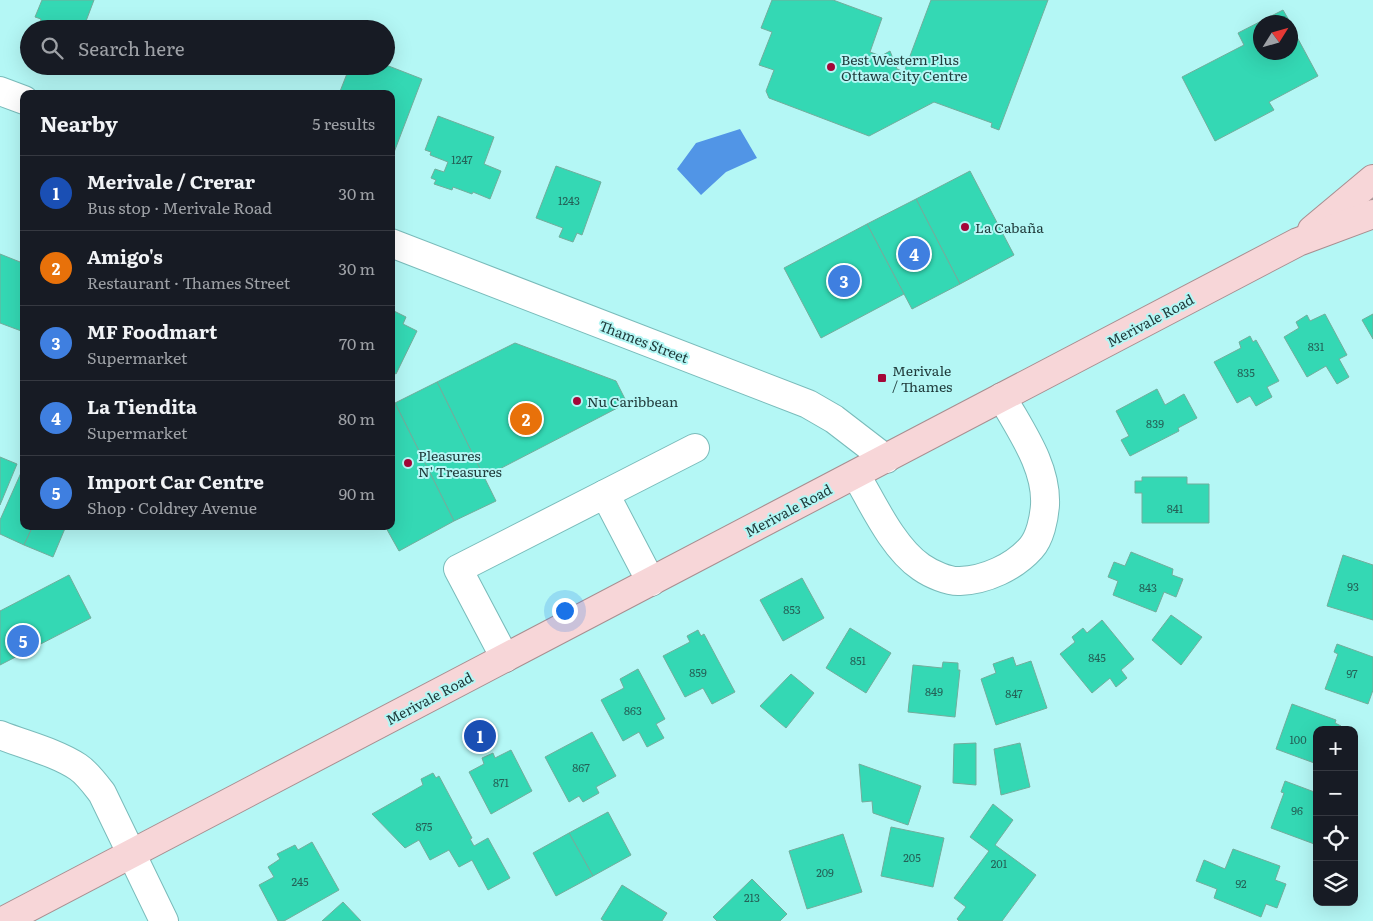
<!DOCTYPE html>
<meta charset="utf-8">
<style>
body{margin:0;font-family:Literata,serif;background:#242831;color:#f1f3f6}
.controls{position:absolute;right:15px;bottom:15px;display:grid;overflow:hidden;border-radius:10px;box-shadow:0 5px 20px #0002}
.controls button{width:45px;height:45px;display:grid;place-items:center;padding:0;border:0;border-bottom:1px solid #363941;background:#171b24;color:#f1f3f6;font:25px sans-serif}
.compass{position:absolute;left:1253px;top:15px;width:45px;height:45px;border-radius:50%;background:#171b24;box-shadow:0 5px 20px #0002;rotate:53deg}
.you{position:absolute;left:564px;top:610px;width:18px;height:18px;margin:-12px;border:4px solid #fff;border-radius:50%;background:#1a73e8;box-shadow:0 0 0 8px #1a73e833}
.badge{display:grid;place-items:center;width:32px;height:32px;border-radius:50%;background:#ce89a0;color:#fff;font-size:16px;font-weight:700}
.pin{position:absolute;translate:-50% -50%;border:2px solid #fff;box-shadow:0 1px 5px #0006}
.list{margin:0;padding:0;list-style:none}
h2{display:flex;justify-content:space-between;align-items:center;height:65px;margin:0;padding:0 20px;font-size:21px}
h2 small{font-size:16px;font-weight:400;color:#9ea1a6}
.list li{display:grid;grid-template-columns:32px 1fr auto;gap:15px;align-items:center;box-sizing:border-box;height:75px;padding:0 20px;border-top:1px solid #363941}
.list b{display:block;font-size:19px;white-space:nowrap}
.list p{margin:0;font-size:16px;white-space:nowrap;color:#9ea1a6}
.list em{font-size:16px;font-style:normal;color:#9ea1a6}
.icon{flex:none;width:28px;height:28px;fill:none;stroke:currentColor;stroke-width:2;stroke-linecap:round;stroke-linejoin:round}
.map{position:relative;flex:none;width:1373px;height:921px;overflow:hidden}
.search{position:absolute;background:#171b24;box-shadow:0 5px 20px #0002;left:20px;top:20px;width:375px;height:55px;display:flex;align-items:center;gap:12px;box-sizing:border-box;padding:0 18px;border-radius:28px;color:#9ea1a6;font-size:19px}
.panel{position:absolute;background:#171b24;box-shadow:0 5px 20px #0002;left:20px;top:90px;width:375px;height:440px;border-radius:10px}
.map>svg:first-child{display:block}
</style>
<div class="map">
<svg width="1373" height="921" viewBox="0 0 1373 921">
<rect width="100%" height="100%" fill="#b4f7f5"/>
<polygon fill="#5195e6" points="740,129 757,158 726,172 701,195 677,169 696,143"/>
<g fill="#34d8b4" stroke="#72ad9c">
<polygon points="42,0 94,0 83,29 64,29 54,25 52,29 39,24 41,19 35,17"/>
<polygon points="772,0 833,0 882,18 870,52 881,56 890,51 897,69 904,72 931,0 1048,0 999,130 991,127 992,123 934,102 869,136 769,98 766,91 774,70 759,65 772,32 761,28"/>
<polygon points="1283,10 1290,22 1260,22 1260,52 1290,52 1290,24 1318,76 1269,102 1274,110 1215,141 1182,77 1244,45 1238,33"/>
<polygon points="386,65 422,79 393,155 391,154 391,94 339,94 350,66 386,66"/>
<polygon points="438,116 494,137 484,164 501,171 490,199 473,192 472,194 453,187 452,190 434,184 436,180 431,178 435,169 444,172 448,162 430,155 431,152 425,150"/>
<polygon points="556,166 601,182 582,235 577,233 573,242 559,237 563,228 536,218"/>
<polygon points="970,171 1014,255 960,284 916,199"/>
<polygon points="916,199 960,284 912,309 867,224"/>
<polygon points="867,224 904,294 821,338 784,268"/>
<polygon points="24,253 24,332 0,323 0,254 20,262"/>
<polygon points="392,310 406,317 403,324 417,331 396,374 391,371"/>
<polygon points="1325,314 1347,355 1339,359 1349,377 1337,384 1326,366 1307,377 1284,337 1299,328 1296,322 1307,315 1310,321"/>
<polygon points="1373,314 1373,339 1362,320"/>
<polygon points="1250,336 1253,342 1256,340 1279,381 1267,387 1272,397 1256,406 1250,396 1237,403 1214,362 1241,348 1239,342"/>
<polygon points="515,343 616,381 627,403 484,477 437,382"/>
<polygon points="437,382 496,501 454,521 395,403"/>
<polygon points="1157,389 1165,405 1184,394 1197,418 1178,428 1179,431 1130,456 1121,440 1129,436 1116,411"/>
<polygon points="395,403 454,521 399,551 385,526 391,526 391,405"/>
<polygon points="0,457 17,464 0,505"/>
<polygon points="24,466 24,526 33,526 24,545 0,534 0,520"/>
<polygon points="1142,477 1187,477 1187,484 1209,484 1209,523 1142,523 1142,493 1135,493 1135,481 1142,481"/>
<polygon points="33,526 66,526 53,557 24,545"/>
<polygon points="1131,552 1173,569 1172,575 1183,579 1176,597 1164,592 1156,612 1113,595 1118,581 1108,577 1114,562 1125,566"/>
<polygon points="1343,555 1373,565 1373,620 1327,606"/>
<polygon points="69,575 91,618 0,665 0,611"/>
<polygon points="802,578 824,618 783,641 760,600"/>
<polygon points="1171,615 1202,637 1181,665 1152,640"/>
<polygon points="1102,620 1134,659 1121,670 1127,678 1116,687 1110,678 1092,693 1060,654 1075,642 1072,637 1083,628 1087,633"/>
<polygon points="850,628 891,653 866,693 826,668"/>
<polygon points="698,630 701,636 704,634 735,692 712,704 703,688 685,697 663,656 690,642 687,636"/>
<polygon points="1337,644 1373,657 1373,690 1368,704 1325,689 1338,654 1334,652"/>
<polygon points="1013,657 1016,666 1031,661 1047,708 996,725 981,679 996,673 993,664"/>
<polygon points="943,662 958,663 958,670 960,670 955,717 908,712 913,665 942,668"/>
<polygon points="638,669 665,719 656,724 664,738 647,747 639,732 623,741 601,700 624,688 620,679"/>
<polygon points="791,674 814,693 786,728 760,706"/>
<polygon points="1292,704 1336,720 1335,723 1341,726 1340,730 1317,730 1317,764 1276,749"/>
<polygon points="592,732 616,776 596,787 599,793 583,802 579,796 569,802 545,757"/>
<polygon points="976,743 976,785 953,783 954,744"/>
<polygon points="1020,743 1030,787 1001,795 994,749"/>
<polygon points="511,750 532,791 491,814 469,772 484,764 482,758 493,753 495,758"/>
<polygon points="859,764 921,786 908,825 873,813 872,801 862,802"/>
<polygon points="433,773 436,778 439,776 472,838 470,839 474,846 488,838 510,878 488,890 472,860 459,867 449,850 430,860 419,840 405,848 372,814 423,785 421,779"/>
<polygon points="1285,781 1317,793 1317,845 1271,828 1284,793 1281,792"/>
<polygon points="993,804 1013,820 995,845 1036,875 1002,921 959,921 957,919 966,907 954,898 989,851 970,837"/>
<polygon points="608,812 631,855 593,876 569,833"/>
<polygon points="891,827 944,838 933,887 881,876"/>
<polygon points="569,833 593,876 556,896 533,853"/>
<polygon points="843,834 862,892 807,909 789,851"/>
<polygon points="312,842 339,890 284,921 278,921 259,885 274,877 268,867 280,859 277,854 295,845 298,850"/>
<polygon points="1233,849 1280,866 1275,880 1286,884 1277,908 1266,904 1261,917 1214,898 1217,889 1196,881 1204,860 1225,869"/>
<polygon points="752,879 787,914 780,921 717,921 713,917"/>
<polygon points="622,885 667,913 662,921 604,921 601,919"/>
<polygon points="343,902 361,921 322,921"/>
</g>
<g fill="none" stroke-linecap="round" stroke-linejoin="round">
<defs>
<g id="minor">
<polyline points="0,91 24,100"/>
<polyline points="391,243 808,404 834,419 886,459"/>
<path d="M856,475C873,504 893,548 921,567C931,574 949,582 960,581C986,580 1014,567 1031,548C1040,538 1044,519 1045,505C1047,466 1020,430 1002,397"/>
<polyline points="605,494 695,448"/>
<polyline points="505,658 458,569 605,494 651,582"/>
<path d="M0,735C25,745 55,752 78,767C87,773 95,784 102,793L164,921"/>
</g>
<g id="major">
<polyline points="1312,230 1373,179"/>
<polyline points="3,921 1298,242 1373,214"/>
</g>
</defs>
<use href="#minor" stroke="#79bbba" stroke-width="30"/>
<use href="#major" stroke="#a88e90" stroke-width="30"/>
<use href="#minor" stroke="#fff" stroke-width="28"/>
<use href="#major" stroke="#f7d6d8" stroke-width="28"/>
</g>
<g fill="#a40738" stroke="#b4f7f5" stroke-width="2">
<circle cx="831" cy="67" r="5"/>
<circle cx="965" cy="227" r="5"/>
<rect x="877" y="373" width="10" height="10" rx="2.5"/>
<circle cx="577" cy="401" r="5"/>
<circle cx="408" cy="463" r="5"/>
</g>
<g text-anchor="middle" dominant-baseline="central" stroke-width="4" stroke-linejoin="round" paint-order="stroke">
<g font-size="11" fill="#246258">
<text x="462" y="159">1247</text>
<text x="569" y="200">1243</text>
<text x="1316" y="346">831</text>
<text x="1246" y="372">835</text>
<text x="1155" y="423">839</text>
<text x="1175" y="508">841</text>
<text x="1353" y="586">93</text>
<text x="1148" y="587">843</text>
<text x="792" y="609">853</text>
<text x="1097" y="657">845</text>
<text x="858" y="660">851</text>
<text x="698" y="672">859</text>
<text x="1352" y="673">97</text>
<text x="934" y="691">849</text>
<text x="1014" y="693">847</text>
<text x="633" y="710">863</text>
<text x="1298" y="739">100</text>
<text x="581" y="767">867</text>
<text x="501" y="782">871</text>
<text x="1297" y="810">96</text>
<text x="424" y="826">875</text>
<text x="912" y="857">205</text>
<text x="999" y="863">201</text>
<text x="825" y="872">209</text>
<text x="300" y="881">245</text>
<text x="1241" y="883">92</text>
<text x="752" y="897">213</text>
</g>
<g font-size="14" fill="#1f3a3a" stroke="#b4f7f5" text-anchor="start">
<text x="841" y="59">Best Western Plus<tspan x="841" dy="16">Ottawa City Centre</tspan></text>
<text x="975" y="227">La Cabaña</text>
<text x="892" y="370">Merivale<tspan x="892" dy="16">/ Thames</tspan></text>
<text x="587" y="401">Nu Caribbean</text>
<text x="418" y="455">Pleasures<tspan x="418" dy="16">N' Treasures</tspan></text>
</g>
<g font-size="14" fill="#1f3a3a" stroke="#b4f7f5">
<text transform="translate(1150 320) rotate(-28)">Merivale Road</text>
<text transform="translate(644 341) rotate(21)">Thames Street</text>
<text transform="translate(788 510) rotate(-28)">Merivale Road</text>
<text transform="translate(429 698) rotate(-28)">Merivale Road</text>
</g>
</g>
</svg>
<div class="controls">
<button>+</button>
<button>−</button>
<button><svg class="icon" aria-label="locate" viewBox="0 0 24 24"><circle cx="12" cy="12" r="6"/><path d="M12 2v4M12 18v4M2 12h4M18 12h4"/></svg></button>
<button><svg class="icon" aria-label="layers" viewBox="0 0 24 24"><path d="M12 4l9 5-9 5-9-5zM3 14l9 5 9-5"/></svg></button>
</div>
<svg class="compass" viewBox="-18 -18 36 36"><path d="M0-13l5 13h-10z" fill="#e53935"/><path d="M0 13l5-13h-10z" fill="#9ea1a6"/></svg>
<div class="you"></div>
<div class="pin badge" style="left:480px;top:736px;background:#1a4fb4">1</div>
<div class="pin badge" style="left:526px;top:419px;background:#e8710a">2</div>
<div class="pin badge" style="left:844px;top:281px;background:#3f7fe0">3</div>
<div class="pin badge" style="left:914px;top:254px;background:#3f7fe0">4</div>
<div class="pin badge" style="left:23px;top:641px;background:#3f7fe0">5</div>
<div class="search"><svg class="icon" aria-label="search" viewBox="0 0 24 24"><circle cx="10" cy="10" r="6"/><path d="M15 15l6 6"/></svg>Search here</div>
<section class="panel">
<h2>Nearby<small>5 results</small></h2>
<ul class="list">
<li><span class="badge" style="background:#1a4fb4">1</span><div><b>Merivale / Crerar</b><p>Bus stop · Merivale Road</p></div><em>30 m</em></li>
<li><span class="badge" style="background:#e8710a">2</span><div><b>Amigo's</b><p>Restaurant · Thames Street</p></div><em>30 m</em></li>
<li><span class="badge" style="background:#3f7fe0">3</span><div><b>MF Foodmart</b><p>Supermarket</p></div><em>70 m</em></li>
<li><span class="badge" style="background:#3f7fe0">4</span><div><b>La Tiendita</b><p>Supermarket</p></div><em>80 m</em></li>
<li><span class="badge" style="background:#3f7fe0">5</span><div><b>Import Car Centre</b><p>Shop · Coldrey Avenue</p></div><em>90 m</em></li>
</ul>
</section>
</div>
